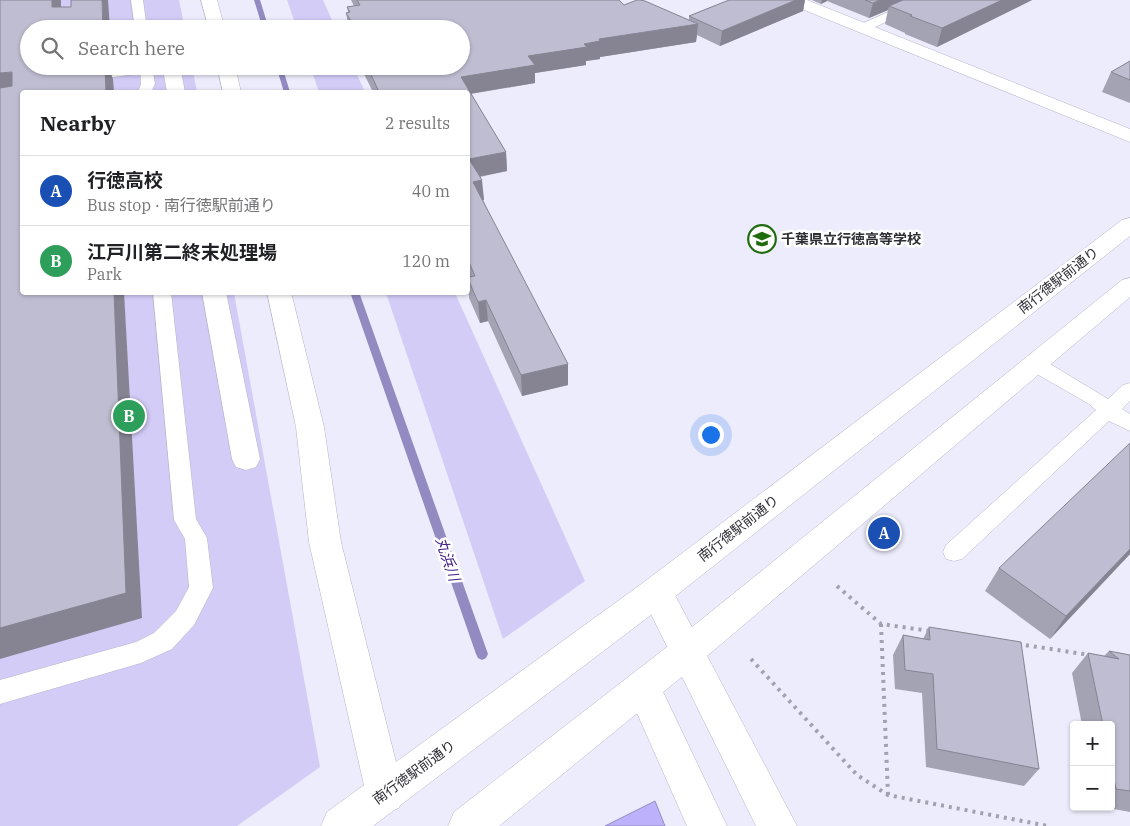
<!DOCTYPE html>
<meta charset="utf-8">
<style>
body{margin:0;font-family:"IBM Plex Serif","Noto Sans JP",serif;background:#f2f2f2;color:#202124}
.controls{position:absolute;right:15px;bottom:15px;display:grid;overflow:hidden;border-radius:5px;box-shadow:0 1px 4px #0004}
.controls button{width:45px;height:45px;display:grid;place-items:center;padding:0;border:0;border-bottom:1px solid #e0e0e0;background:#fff;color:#202124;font:25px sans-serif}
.you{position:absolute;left:710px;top:434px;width:18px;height:18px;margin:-12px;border:4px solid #fff;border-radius:50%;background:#1a73e8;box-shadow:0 0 0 8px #1a73e833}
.badge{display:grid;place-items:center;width:32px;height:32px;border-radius:50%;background:#1f6c0e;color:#fff;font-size:16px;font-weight:700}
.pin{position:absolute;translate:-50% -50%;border:2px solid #fff;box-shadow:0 1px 5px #0006}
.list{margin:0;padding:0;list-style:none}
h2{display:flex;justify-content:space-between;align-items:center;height:65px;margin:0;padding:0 20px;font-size:21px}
h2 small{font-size:16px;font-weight:400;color:#757577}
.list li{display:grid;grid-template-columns:32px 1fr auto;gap:15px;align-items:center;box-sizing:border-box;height:70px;padding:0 20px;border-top:1px solid #e0e0e0}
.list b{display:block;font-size:19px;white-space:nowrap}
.list p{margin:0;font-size:16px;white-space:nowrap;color:#757577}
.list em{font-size:16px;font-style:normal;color:#757577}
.icon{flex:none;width:28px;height:28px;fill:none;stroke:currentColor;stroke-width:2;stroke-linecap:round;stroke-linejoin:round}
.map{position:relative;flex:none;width:1130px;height:826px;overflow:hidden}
.search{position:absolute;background:#fff;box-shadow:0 1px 4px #0004;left:20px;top:20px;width:450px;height:55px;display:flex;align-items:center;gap:12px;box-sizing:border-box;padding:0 18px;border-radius:28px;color:#757577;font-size:19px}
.panel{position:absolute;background:#fff;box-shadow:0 1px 4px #0004;left:20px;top:90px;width:450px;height:205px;border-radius:5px}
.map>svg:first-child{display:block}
</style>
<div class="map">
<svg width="1130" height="826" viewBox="0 0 1130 826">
<rect width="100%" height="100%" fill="#edecfc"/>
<g fill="#d2ccf7">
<polygon points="0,0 179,0 185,29 29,29 29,66 192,66 197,92 22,92 22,292 234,293 320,767 237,826 0,826"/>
<polygon points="287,0 323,0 336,29 297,29"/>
<polygon points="310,66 353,66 365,92 319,92"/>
<polygon points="386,293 455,293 585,581 503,639"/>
</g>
<polygon fill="#bdb1fb" stroke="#928ac0" points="655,801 665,826 605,826"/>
<polygon fill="#edecfc" points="506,640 574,825 574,826 486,826 441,686"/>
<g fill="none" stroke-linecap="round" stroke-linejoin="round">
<g fill="#928ac0" fill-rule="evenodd">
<polygon points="254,0 260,0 269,29 263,29"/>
<polygon points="276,66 282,66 290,92 284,92"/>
<polygon points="350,292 359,292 488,654 486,658 482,660 478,658 476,654"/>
</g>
<defs>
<g id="lane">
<polygon points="131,0 143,0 147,29 135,29"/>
<polygon points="915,0 931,0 867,31 859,31 857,28 859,25"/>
<polygon points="140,66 152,66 155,84 151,92 138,92 141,84"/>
<polygon points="153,292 171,292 196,519 207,538 213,588 194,625 172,649 141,663 0,704 0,680 136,642 154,633 176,611 189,587 185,539 174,520"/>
<polygon points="1035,358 1042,359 1108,399 1123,385 1130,383 1130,401 1122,409 1130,414 1130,431 1109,421 962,559 954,561 946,559 943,552 946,545 1096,410 1089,404 1028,369 1026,364 1028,359"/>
</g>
<g id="street">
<polygon points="201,0 217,0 225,29 209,29"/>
<polygon points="785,0 807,0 1130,129 1130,142 787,3"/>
<polygon points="119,66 180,66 185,92 167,92 163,70 73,83 67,82 64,78 67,74 73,73"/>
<polygon points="217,66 235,66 241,92 223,92"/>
<polygon points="202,292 226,292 260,459 256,467 246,470 236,467 232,459"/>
<polygon points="267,292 291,292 324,427 341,542 404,794 399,808 385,813 371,808 366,794 309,542 296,427"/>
<polygon points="656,578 668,582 797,826 756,826 640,592 644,582"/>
<polygon points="643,670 655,675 727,826 687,826 625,686 631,675"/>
</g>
<g id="secondary">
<polygon points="1130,218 1130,236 668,602 373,826 321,826 327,812 644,582 1122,220"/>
<polygon points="1130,278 1130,297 700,662 499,826 448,826 454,812 676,640 1122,280"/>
</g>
</defs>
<use href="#lane" stroke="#b6b4c8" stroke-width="1"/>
<use href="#street" stroke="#b6b4c8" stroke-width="1"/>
<use href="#secondary" stroke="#b6b4c8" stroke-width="1"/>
<g stroke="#a2a2ae" stroke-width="4" stroke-dasharray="3 5" stroke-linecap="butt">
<polyline points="837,586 881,624 930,631"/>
<polyline points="881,624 888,795"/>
<polyline points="1018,644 1090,655"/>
<polyline points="751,659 857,775 888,795 1048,826"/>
</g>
<use href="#lane" fill="#fff" fill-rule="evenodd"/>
<use href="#street" fill="#fff" fill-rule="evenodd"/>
<use href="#secondary" fill="#fff" fill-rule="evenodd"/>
</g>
<g fill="#a4a3b4">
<polygon points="351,0 619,0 624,5 689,20 689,16 729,0 805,0 803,11 720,46 697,35 696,42 600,57 600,59 586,61 586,65 535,73 535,83 471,94 506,152 507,171 480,177 484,200 483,200 568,385 522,396 488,321 480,323 469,298 468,282 468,92 373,92 361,68 361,66 461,66 461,29 349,29 346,13 348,12 347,7 354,6"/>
<polygon points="812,0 1032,0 937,47 905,34 905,33 885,24 888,10 869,18 827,1 821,4"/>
<polygon points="1130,61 1130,103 1102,92 1111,72"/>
<polygon points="1130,554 1050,639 985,591 999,568"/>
<polygon points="929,627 1039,769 1024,786 926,767 922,693 895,689 893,655 903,635 923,639"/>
<polygon points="1109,651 1130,655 1130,812 1103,807 1111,807 1111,725 1082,725 1072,673 1088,653 1104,656"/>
</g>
<g fill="#868492">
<polygon points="52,0 61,0 61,29 52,7"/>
<polygon points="102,0 108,0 110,29 103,29"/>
<polygon points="796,0 805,0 803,11 720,46 722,31"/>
<polygon points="822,0 827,0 827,1 821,4"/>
<polygon points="880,0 905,0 889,6 888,10 869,18 873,3"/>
<polygon points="1002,0 1032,0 937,47 942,28"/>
<polygon points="698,24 696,42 600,57 600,59 586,61 586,65 535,73 535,83 468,94 461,77 528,56 584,44 599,39"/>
<polygon points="45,66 108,66 113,79 114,92 106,92"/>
<polygon points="12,72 22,95 0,100 0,73"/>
<polygon points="506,152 507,171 471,178 469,159"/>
<polygon points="482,180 484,200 475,202 473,182"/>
<polygon points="114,292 124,292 142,618 0,659 0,628"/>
<polygon points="486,300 488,321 480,323 478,302"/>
<polygon points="568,364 568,385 522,396 521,375"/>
<polygon points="1130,549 1130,554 1050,639 1066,616"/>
</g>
<g fill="#bfbdd1" stroke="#868492">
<polygon points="0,0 52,0 52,7 71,7 71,0 102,0 103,29 29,29 29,66 105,66 106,92 22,92 22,292 114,292 126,593 0,628 0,88 12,86 12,72 0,73"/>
<polygon points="357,0 619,0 624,5 637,0 640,0 645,1 698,24 599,39 600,41 584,44 587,47 528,56 535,65 461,77 506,152 469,159 482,180 473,182 568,364 521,375 486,300 478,302 468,279 468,277 475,276 468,260 468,92 379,92 367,66 461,66 461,29 356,29 346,13 350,12 347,7 360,5"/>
<polygon points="729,0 796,0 722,31 689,16"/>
<polygon points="865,0 880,0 873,3"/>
<polygon points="903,0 1002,0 942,28 910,16 912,15 889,6"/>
<polygon points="1130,61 1130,80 1111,72"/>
<polygon points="1130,443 1130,549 1066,616 999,568"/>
<polygon points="929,627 1021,642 1039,769 937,749 933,674 905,670 903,635 930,640"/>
<polygon points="1109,651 1130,655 1130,791 1116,789 1111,766 1111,725 1103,725 1088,653 1119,659"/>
</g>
<defs>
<symbol id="school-ring" viewBox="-11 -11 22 22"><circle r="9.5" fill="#fff" stroke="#1f6c0e" stroke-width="1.5"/><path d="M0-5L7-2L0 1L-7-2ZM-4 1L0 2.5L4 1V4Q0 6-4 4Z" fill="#1f6c0e"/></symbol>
</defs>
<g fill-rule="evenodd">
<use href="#school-ring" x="746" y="223" width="32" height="32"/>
</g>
<g text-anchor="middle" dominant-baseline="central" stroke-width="5" stroke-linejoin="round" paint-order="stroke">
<g font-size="14" font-weight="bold" fill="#2e2e35" stroke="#fff" text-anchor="start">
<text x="781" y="239">千葉県立行徳高等学校</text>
</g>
<g font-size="14" fill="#2e2e35" stroke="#fff">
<text transform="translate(1058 280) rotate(-38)">南行徳駅前通り</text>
<text transform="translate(738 528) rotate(-38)">南行徳駅前通り</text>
<text transform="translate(414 772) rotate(-36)">南行徳駅前通り</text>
</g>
<g font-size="15" font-style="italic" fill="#422088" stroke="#fff">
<text transform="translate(448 559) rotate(71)">丸浜川</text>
</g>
</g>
</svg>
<div class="controls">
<button>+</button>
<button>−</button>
</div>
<div class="you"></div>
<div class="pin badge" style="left:884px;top:533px;background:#1a4fb4">A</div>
<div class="pin badge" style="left:129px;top:416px;background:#2e9e5b">B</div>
<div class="search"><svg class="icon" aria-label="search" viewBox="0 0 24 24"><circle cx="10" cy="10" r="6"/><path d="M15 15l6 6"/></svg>Search here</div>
<section class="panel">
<h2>Nearby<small>2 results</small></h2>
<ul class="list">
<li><span class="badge" style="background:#1a4fb4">A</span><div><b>行徳高校</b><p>Bus stop · 南行徳駅前通り</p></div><em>40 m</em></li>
<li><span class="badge" style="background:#2e9e5b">B</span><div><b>江戸川第二終末処理場</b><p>Park</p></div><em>120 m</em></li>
</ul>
</section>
</div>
